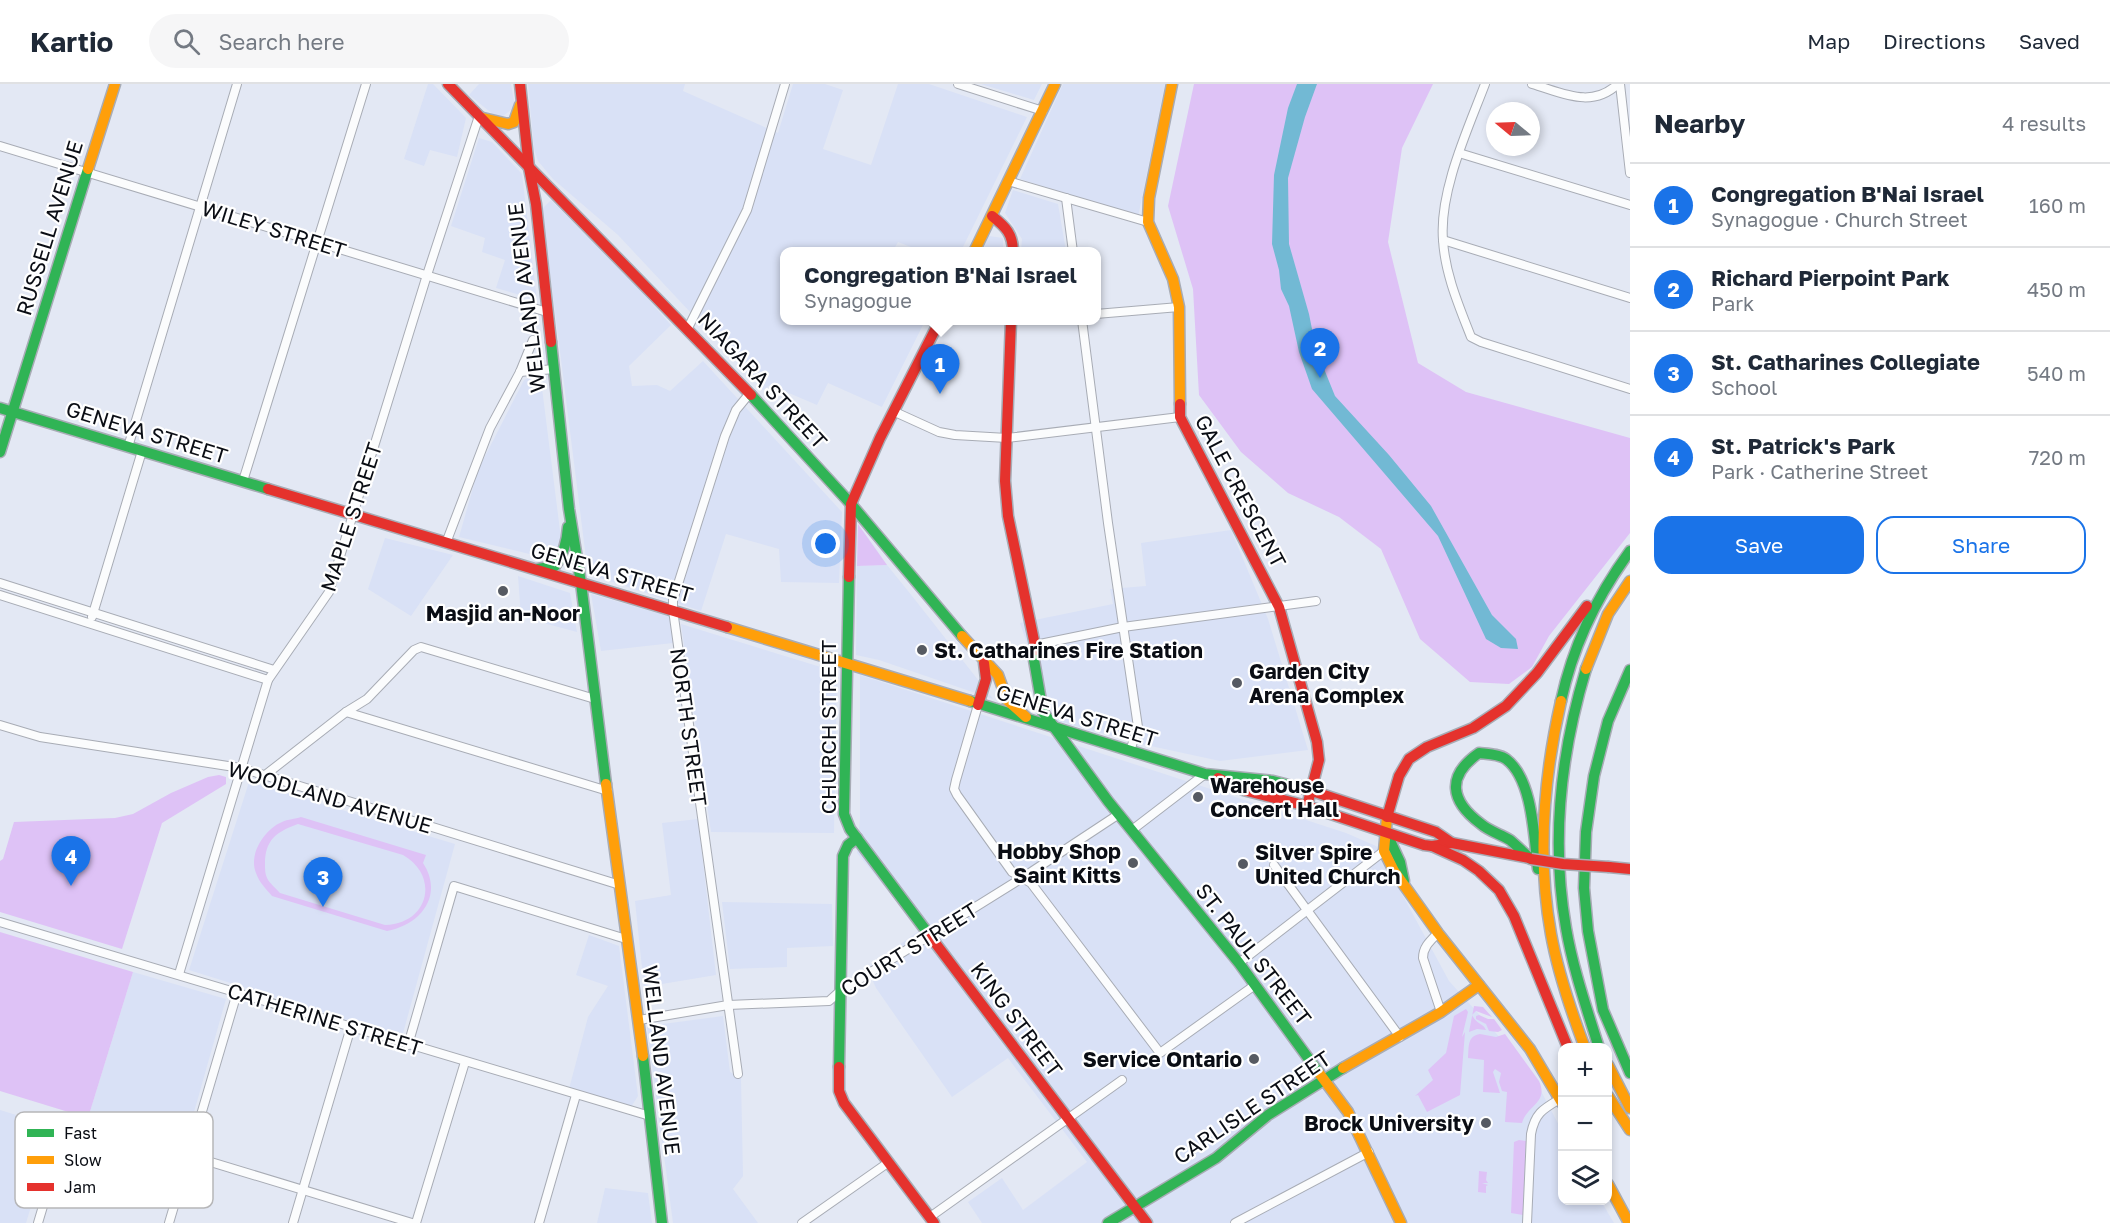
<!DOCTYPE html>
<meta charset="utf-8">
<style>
body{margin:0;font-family:"Golos Text",sans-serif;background:#f6f6f7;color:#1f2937}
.controls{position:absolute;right:18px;bottom:18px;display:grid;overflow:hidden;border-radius:12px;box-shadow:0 3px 9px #0003}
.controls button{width:54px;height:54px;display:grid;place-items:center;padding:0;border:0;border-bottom:2px solid #e0e1e3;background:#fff;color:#1f2937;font:30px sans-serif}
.compass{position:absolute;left:1486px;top:18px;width:54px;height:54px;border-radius:50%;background:#fff;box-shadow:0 3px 9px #0003;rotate:289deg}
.you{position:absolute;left:826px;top:460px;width:21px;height:21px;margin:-15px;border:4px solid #fff;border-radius:50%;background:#1a73e8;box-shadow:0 0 0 9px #1a73e833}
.badge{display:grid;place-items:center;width:39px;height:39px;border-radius:50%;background:#1a73e8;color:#fff;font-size:20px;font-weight:700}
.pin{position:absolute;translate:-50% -50px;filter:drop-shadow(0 2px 3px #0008)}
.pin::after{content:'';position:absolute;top:32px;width:21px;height:18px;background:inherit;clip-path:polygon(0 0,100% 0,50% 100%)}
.popup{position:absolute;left:780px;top:163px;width:321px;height:78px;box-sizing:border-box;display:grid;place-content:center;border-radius:12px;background:#fff;filter:drop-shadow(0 2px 4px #0005);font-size:20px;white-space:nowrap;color:#747a83}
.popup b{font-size:22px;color:#1f2937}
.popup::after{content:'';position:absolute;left:50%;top:100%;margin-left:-12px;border:12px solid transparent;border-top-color:#fff}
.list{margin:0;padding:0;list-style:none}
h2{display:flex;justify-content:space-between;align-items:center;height:78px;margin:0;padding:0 24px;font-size:26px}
h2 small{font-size:20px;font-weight:400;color:#747a83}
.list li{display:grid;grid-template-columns:39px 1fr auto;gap:18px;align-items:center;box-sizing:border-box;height:84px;padding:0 24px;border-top:2px solid #e0e1e3}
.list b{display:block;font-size:22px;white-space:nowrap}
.list p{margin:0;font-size:20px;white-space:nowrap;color:#747a83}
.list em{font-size:20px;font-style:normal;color:#747a83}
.actions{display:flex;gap:12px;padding:18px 24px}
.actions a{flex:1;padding:14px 0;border:2px solid #1a73e8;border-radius:18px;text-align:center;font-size:21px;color:#1a73e8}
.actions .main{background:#1a73e8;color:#fff}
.icon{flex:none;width:33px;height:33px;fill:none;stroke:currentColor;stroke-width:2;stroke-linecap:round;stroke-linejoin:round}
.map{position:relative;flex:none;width:1630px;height:1139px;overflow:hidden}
header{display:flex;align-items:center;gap:36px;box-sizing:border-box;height:84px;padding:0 30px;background:#fff;border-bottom:2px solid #e0e1e3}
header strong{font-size:28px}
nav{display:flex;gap:33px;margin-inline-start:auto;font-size:21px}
.search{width:420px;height:54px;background:#f6f6f7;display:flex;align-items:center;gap:15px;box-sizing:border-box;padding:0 21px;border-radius:33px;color:#747a83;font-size:22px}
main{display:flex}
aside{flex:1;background:#fff}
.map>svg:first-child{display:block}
</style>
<header>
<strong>Kartio</strong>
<div class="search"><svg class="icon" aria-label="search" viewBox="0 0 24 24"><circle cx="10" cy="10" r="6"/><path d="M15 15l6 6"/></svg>Search here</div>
<nav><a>Map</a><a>Directions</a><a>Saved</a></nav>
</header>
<main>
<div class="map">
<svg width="1630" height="1139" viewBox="0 0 1630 1139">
<rect width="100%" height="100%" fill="#e3e8f4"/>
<g fill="#d9e1f6">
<polygon points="428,0 433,0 466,34 457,73 430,66 424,82 404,75"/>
<polygon points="479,0 511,0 515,23 499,35 469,11"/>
<polygon points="528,0 685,0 683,7 778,49 793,0 825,0 843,6 823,65 871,81 898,0 929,0 1027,33 961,167 921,167 898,158 893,167 784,168 784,236 925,237 882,323 828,299 817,321 770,301 763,306 618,151 553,95 538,77 534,65"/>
<polygon points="981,0 1042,0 1034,16"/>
<polygon points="1063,0 1165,0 1138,133 1020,95"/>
<polygon points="479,54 492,58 522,90 537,216 496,204 505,176 482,168 485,154 451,142"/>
<polygon points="1013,106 1058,120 1066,167 1021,167 1022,155 1005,129"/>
<polygon points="551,116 637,203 671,241 629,282 632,302 657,301 670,307 703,277 842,428 839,499 781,498 779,465 726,450 701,527 588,490 542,125"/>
<polygon points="989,152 1003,154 1003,167 982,167"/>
<polygon points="531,293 538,293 541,296 563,470 554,476 459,453 478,386 524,296"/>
<polygon points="1231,446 1268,535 1308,666 1220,677 1146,661 1057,637 1039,595 1020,539 1113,520 1110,505 1146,502 1141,459"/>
<polygon points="385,454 453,471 411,532 368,505"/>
<polygon points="887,481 912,512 993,615 879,576 856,571 857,482"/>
<polygon points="518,492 570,509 577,548 521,533"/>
<polygon points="591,510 671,533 673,559 601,567"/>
<polygon points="681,540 837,588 834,749 711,748"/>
<polygon points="860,591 1346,749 1376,762 1449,897 1531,988 1562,1047 1562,1116 1601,1117 1614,1139 982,1139 968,1118 1002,1094 1023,1126 1087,1078 1008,974 952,1013 876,904 867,884 920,846 857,769 860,734"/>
<polygon points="249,698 455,760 402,953 189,886"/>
<polygon points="698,735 716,891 644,903 635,817 671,811 662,739"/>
<polygon points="722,818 832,820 833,862 787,864 787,883 730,885"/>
<polygon points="589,851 619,862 638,1012 631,1023 569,1005 588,933 608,902 576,891"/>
<polygon points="133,888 226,915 185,1060 88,1034"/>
<polygon points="723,932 730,988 741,994 743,1092 733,1105 758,1139 673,1139 647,944 648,942"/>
<polygon points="0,1026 55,1043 26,1139 0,1139"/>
<polygon points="605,1104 648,1109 652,1139 597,1139"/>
</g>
<g fill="#dec2f6" fill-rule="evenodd">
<polygon points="1194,0 1433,0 1402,64 1388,158 1418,279 1466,308 1630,354 1630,449 1549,552 1532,583 1509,600 1470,598 1420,555 1381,465 1339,433 1288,409 1241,368 1199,311 1193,205 1168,122"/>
<polygon points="858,440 887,481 857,482"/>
<polygon points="219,691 226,693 226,700 162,739 122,865 0,828 0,777 3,775 14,738 115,734 133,730 171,709 208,693"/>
<path d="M301,733L426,771L423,779C444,811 421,841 387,847L272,812C266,805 259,798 256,789C248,770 265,745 282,738C288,735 295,735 301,733ZM298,740L403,771C440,792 429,840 385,841L280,809C276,804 270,800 267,794C265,790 265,785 265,780C265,756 276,748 298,740Z"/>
<polygon points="0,848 133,888 88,1034 0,1007"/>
<path d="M1474,922L1483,923L1492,933L1476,927L1472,931C1476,940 1483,939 1486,946L1477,945L1469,948Z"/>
<polygon points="1466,925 1468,928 1462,953 1465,948 1460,1011 1427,1028 1418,1011 1415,1012 1433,996 1428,986 1446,969 1454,932"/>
<polygon points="1479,931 1488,935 1494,935 1502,946 1498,948 1489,947 1486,940 1476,935 1476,932"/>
<path d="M1480,950L1496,953L1505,950L1539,997C1549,1019 1527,1021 1522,1039L1505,1038L1507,1008L1502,1007L1499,998L1501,989L1495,985L1493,988L1500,1009L1483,1008L1484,976L1468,974C1469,963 1467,952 1480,950Z"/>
<polygon points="1519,1056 1526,1057 1523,1131 1511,1129 1514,1058"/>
<polygon points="1479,1087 1487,1088 1486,1096 1488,1099 1482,1099 1488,1101 1486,1102 1486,1109 1478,1108"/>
</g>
<polygon fill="#72b9d4" points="1297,0 1317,0 1305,33 1288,94 1289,160 1309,230 1316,265 1335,312 1389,371 1431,422 1492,531 1516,555 1518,565 1501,564 1486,555 1438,452 1312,305 1299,268 1289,222 1281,205 1279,186 1272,160 1274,91 1288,24"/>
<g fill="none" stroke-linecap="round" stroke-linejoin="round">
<defs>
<g id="street">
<polyline points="958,0 1043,27"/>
<path d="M1485,0C1468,45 1439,107 1443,156C1445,190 1459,222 1471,253L1481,258L1630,305"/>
<path d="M1532,0C1563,9 1591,25 1618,0"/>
<polyline points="1620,0 1630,89"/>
<polyline points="0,62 547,228"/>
<polyline points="1459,69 1630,121"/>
<polyline points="1008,97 1148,138"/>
<polyline points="1066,114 1073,168"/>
<polyline points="1443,156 1630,214"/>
<polyline points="1096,230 1179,223"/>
<polyline points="1082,236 1108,439 1138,643 1130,667"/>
<polyline points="688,244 747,126 785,0"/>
<polyline points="520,288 554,285"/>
<polyline points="895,328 939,348 955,351 1007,354 1180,333"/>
<polyline points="128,363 237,0"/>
<polyline points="243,397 366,0"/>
<polyline points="446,459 490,344 520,288 533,256"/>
<polyline points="0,499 274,586"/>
<polyline points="0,511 268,596"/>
<polyline points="92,533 142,367"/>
<polyline points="1035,561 1123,543 1316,517"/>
<polyline points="978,621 956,696 954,705 957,711 1012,788 1031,799 1160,969 1255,901"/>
<polyline points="346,628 608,707"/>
<polyline points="0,641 40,653 241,684 620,801"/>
<polyline points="264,692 346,628 367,615 414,566 421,563 595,615"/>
<polyline points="1132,746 1205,690"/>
<polyline points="1274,781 1400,953"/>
<polyline points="0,838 650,1032"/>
<path d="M1438,849C1430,857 1423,863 1423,874L1441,928"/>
<polyline points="1239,879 1384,767"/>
<polyline points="179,890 268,596 329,508 427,191 479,32"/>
<polyline points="639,936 728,921 829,917 839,908 1022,794 1119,730"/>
<polyline points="408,961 454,802 626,855"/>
<polyline points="738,990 673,526 673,516 725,352 736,326 750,309"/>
<polyline points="930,1133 1122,996"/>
<polyline points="38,1139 69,1035 412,1139"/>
<polyline points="169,1139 237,909"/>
<polyline points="293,1139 351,943"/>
<polyline points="416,1139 465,978"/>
<polyline points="539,1139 576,1011"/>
<polyline points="802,1139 889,1078"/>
<polyline points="1235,1139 1369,1068"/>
<path d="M1527,1139L1531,1050C1535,1029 1543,1025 1560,1015"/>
</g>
<g id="fast">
<polyline points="551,258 569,425 581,499 606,700"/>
<polyline points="751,311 851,420 962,552"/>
<polyline points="0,324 268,405"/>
<polyline points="0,368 88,85"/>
<path d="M538,485L555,482C564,470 567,458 568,443"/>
<polyline points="849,493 844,730 850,745 930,852"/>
<polyline points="1035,561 1034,576 1043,628 1108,717 1239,879 1319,989"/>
<path d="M1586,585C1561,668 1551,758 1566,844C1573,885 1587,925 1599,964"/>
<polyline points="1630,586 1608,637 1594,692 1586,748 1584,804 1588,847 1603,926 1630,989"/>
<polyline points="970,617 1205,690 1273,697 1312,707"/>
<path d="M1561,617C1573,561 1597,512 1630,467"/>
<polyline points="1387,750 1400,778 1404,797"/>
<path d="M1531,775C1524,769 1517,762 1510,756C1500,750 1489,747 1481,740C1450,717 1446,692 1479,669C1488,670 1499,670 1506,675C1533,695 1534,754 1538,785"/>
<polyline points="643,972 662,1139"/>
<polyline points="839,983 843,772 848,761 857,754"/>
<polyline points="1108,1139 1216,1074 1268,1031 1343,984"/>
</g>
<g id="slow">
<polyline points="1172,0 1149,114 1148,138 1173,195 1179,223 1180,320"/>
<polyline points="483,34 508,40 514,38 520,21"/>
<polyline points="88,85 115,0"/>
<polyline points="974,168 1055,0"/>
<polyline points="727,543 970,617"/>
<polyline points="962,552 998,591 1007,616 1026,633"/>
<polyline points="1586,585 1608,530 1630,497"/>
<path d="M1561,617C1544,692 1537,773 1551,850C1558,889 1571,927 1585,964"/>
<polyline points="606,700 643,972"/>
<polyline points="1387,733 1384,767 1394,787 1438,849 1530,965 1562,1019"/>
<polyline points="1608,981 1630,1024"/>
<polyline points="1343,984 1441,928 1479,901"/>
<polyline points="1319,989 1348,1028 1401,1139"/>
<polyline points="1608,1012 1630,1046"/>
<polyline points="1608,1100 1629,1139"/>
</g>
<g id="jam">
<polyline points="448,0 751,311"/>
<polyline points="520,0 529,84 536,120 551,258"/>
<path d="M992,132C1006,143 1013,150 1013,168"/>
<polyline points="1011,236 1005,397 1008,432 1036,566"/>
<polyline points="1180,320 1180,333 1279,523 1317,658 1319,676 1307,722"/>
<polyline points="268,405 727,543"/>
<polyline points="849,493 851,420 880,354 940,236"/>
<polyline points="978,621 986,595 984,579"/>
<polyline points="1218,694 1243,706 1307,722 1424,761 1432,762 1452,759 1529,774"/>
<polyline points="1312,707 1436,748 1452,759"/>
<polyline points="1387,733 1399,692 1409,675 1427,663 1473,644 1506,622 1537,589 1587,522"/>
<polyline points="1432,762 1463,776 1479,787 1499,806 1514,832 1568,964"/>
<polyline points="1609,783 1630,785"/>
<polyline points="930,852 1147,1139"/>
<polyline points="839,983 839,1007 844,1019 934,1139"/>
</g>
</defs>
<use href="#street" stroke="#a8acb5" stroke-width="10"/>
<use href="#fast" stroke="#a8acb5" stroke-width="13"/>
<use href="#slow" stroke="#a8acb5" stroke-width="13"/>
<use href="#jam" stroke="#a8acb5" stroke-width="13"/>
<use href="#street" stroke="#fbfcfd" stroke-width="8"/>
<use href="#fast" stroke="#30b455" stroke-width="10"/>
<use href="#slow" stroke="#ff9f0a" stroke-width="10"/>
<use href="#jam" stroke="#e5322d" stroke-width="10"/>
<defs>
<polyline id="jam-bridge" points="1531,775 1563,780 1609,783"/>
</defs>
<use href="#jam-bridge" stroke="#a8acb5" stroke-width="13" stroke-linecap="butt"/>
<use href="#jam-bridge" stroke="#e5322d" stroke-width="10"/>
</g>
<g fill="#565a62" stroke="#fff" stroke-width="2">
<circle cx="503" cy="507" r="6"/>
<circle cx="922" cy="566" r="6"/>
<circle cx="1237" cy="599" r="6"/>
<circle cx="1198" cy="713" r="6"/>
<circle cx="1133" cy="779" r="6"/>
<circle cx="1243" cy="780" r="6"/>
<circle cx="1254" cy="975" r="6"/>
<circle cx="1486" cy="1039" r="6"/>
</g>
<g text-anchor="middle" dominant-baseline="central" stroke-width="4.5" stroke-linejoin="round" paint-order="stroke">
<g font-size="21" fill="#0a0d14" stroke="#fff">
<text transform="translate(49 144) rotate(-73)">RUSSELL AVENUE</text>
<text transform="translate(274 145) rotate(17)">WILEY STREET</text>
<text transform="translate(526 214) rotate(-97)">WELLAND AVENUE</text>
<text transform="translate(763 296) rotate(47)">NIAGARA STREET</text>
<text transform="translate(147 348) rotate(17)">GENEVA STREET</text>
<text transform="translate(1241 407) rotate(62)">GALE CRESCENT</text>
<text transform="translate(351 433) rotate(-72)">MAPLE STREET</text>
<text transform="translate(612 488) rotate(16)">GENEVA STREET</text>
<text transform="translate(1077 631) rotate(17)">GENEVA STREET</text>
<text transform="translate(689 643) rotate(82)">NORTH STREET</text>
<text transform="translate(828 643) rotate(-90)">CHURCH STREET</text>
<text transform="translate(330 713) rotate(16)">WOODLAND AVENUE</text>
<text transform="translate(909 865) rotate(-32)">COURT STREET</text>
<text transform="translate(1254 870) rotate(52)">ST. PAUL STREET</text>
<text transform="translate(325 935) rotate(17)">CATHERINE STREET</text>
<text transform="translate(1017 935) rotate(53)">KING STREET</text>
<text transform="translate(662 976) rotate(83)">WELLAND AVENUE</text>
<text transform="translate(1252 1023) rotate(-34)">CARLISLE STREET</text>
</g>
<g font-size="21" font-weight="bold" fill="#0a0d14" stroke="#fff" text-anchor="start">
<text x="503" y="529" text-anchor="middle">Masjid an-Noor</text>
<text x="934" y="566">St. Catharines Fire Station</text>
<text x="1249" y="587">Garden City<tspan x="1249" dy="24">Arena Complex</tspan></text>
<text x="1210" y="701">Warehouse<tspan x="1210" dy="24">Concert Hall</tspan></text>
<text x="1121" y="767" text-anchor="end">Hobby Shop<tspan x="1121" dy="24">Saint Kitts</tspan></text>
<text x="1255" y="768">Silver Spire<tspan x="1255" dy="24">United Church</tspan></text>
<text x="1242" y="975" text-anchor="end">Service Ontario</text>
<text x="1474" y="1039" text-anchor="end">Brock University</text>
</g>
</g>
<rect x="15" y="1028" width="198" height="96" rx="9" fill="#fff" stroke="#b6b6b8" stroke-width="1.5"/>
<rect x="27" y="1045" width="27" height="8" fill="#30b455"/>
<rect x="27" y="1072" width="27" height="8" fill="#ff9f0a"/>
<rect x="27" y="1099" width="27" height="8" fill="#e5322d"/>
<g font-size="16" fill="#0a0d14">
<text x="64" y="1055">Fast</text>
<text x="64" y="1082">Slow</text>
<text x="64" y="1109">Jam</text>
</g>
</svg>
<div class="controls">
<button>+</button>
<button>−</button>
<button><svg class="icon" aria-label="layers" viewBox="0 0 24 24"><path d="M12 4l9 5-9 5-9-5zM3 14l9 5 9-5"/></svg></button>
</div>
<svg class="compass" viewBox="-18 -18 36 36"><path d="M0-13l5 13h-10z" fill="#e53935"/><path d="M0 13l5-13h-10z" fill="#747a83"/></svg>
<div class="you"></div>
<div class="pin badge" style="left:940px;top:310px">1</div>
<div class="popup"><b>Congregation B'Nai Israel</b>Synagogue</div>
<div class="pin badge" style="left:1320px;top:294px">2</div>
<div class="pin badge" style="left:323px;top:823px">3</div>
<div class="pin badge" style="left:71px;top:802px">4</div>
</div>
<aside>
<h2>Nearby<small>4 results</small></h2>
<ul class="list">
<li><span class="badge">1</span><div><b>Congregation B'Nai Israel</b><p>Synagogue · Church Street</p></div><em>160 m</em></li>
<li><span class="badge">2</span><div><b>Richard Pierpoint Park</b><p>Park</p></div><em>450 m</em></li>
<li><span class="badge">3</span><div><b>St. Catharines Collegiate</b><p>School</p></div><em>540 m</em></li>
<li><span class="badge">4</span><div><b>St. Patrick's Park</b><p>Park · Catherine Street</p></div><em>720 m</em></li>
</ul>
<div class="actions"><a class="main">Save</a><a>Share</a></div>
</aside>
</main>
